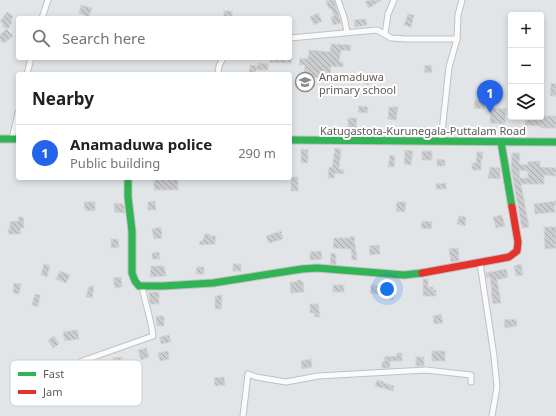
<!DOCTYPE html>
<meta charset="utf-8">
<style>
body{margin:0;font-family:"Noto Sans",sans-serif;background:#f6f6f6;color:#202124}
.controls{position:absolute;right:12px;top:12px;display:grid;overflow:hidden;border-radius:4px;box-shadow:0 2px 6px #0003}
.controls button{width:36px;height:36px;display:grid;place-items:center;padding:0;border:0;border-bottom:1px solid #e0e0e0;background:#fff;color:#202124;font:20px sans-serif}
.you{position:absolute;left:387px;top:289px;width:14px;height:14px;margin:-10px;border:3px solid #fff;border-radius:50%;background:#1a73e8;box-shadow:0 0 0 6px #1a73e833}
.badge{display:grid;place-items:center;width:26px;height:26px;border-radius:50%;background:#2563eb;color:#fff;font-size:13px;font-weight:700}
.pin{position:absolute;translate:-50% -33px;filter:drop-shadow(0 1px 2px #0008)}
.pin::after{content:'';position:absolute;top:21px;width:14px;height:12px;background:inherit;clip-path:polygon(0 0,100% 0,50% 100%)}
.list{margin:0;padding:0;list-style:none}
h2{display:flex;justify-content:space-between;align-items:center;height:52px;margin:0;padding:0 16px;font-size:17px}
h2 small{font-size:13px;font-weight:400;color:#757577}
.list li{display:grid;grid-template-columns:26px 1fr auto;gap:12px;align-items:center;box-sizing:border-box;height:56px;padding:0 16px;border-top:1px solid #e0e0e0}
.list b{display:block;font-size:15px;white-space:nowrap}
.list p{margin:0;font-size:13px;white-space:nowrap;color:#757577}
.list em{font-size:13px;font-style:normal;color:#757577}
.icon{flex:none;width:22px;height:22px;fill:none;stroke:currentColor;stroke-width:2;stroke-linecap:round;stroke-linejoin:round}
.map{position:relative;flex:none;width:556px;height:416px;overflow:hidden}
.search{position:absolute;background:#fff;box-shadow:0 2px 6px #0003;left:16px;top:16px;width:276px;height:44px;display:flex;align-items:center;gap:10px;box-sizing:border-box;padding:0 14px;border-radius:4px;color:#757577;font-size:15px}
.panel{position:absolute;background:#fff;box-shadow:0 2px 6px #0003;left:16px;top:72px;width:276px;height:108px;border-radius:4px}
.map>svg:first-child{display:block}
</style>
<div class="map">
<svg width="556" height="416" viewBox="0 0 556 416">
<defs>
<pattern id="building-back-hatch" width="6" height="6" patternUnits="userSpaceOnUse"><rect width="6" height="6" fill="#cbccce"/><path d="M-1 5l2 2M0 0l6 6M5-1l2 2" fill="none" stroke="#a8a9aa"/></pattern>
</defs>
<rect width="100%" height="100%" fill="#e2e5e8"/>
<g fill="url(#building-back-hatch)" stroke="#d2d4d7" fill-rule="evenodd">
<polygon points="329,0 334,0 341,23 333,25 331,17 334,16 331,8 329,9 326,1"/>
<polygon points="369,0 382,0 369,8 365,2"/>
<polygon points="81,5 92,8 89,17 79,13"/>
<rect x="224" y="11" width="8" height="7"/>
<polygon points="7,12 13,16 11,21 12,22 8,29 2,26 3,23 0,22"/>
<polygon points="318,13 322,21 314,25 310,17"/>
<polygon points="408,14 414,15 411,27 404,25"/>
<polygon points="366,19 367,25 355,27 354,20"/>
<polygon points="6,29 13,36 4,43 0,40 0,35"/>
<polygon points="331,44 351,45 350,51 341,50 339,62 343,62 343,67 331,66 330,79 304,76 305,65 299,65 300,58 308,59 309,50 330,52"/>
<polygon points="270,58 292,58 291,63 270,62"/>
<polygon points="258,63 268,64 268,70 256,70 255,74 249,74 250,65 258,66"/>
<polygon points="431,65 432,72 425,73 424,66"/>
<polygon points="360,72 371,78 368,85 357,79"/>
<polygon points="551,83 556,84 556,96 550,96"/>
<polygon points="475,100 485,100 485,109 474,108"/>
<polygon points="359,106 368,107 367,113 358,112"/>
<polygon points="389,107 398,107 396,120 388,119"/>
<polygon points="491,108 506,109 505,124 490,123"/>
<polygon points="542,116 556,116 556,128 541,128 541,126 525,125 526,118 542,119"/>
<polygon points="348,118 357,118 356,129 348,129"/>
<polygon points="335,148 341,149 339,169 344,170 343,174 335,173 334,178 328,178 329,167 332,168"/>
<polygon points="301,149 308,150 308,163 301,163"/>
<polygon points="405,150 413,151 411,165 404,164"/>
<rect x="422" y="151" width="10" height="9"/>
<polygon points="477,152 483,152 482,160 481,160 481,170 472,170 472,163 476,163"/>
<path d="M512,153H520L519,164L528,165V162L540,161V167L556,168V176L544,175V184H521L529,227L522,228L511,168ZM519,170L528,171V178H520Z"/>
<polygon points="390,155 395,156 394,167 388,167"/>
<polygon points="437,159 445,160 445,166 437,166"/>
<polygon points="490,167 500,168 500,179 488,178"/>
<rect x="291" y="177" width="7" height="14"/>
<rect x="154" y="178" width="24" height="12"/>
<polygon points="446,183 446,189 436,189 436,184"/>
<polygon points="155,201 156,210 148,210 148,202"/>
<polygon points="556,201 556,205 554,205 555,212 535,214 534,204"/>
<polygon points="84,202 95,202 95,211 85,210"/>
<polygon points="397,202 406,202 405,212 396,211"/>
<polygon points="114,203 124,204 125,213 115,212"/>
<polygon points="502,215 505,226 496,228 493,217"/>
<polygon points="459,216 466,217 465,226 457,224"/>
<polygon points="18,217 23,217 24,228 20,228 21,234 9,234 8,229 10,229 10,222 19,221"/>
<polygon points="422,221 432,222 431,229 421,228"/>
<polygon points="161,227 162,238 154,239 152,229"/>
<polygon points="544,227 556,227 556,248 545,249"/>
<polygon points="281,231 283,239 269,243 266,236"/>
<polygon points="205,234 210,234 210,236 216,236 215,244 200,245 199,242 203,240"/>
<polygon points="354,236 357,260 352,260 351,249 333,248 334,238 350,238 350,237"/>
<polygon points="111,239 118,239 119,247 111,248"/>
<polygon points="379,245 380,254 370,255 369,246"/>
<polygon points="458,248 459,261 451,262 449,249"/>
<polygon points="321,251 322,259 310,260 310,252"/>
<polygon points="159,252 160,259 152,259 152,253"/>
<polygon points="331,253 336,254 336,265 330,264"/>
<polygon points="44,264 50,266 47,277 41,275"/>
<rect x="233" y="264" width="8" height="7"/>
<polygon points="521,264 523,275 516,276 514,266"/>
<polygon points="151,266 164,266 166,276 150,277"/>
<polygon points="197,267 204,267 204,274 196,274"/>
<polygon points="506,269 508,277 497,280 501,303 493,304 491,291 492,291 490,277 486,277 486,273"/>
<polygon points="60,271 70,275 66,283 56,279"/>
<polygon points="121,277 122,287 115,288 113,278"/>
<polygon points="423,279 428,279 428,287 433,287 433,290 436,290 436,296 423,296"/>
<polygon points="297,280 301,280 301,282 303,282 304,292 291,293 290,282 297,282"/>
<polygon points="14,283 21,284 19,294 13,293"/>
<rect x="333" y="285" width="11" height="7"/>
<polygon points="371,285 384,286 396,289 393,300 385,298 385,295 370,293"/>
<polygon points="90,286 94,286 92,298 86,297 88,289"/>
<polygon points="149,292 159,292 159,304 150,304"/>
<polygon points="35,294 40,295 38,307 32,305"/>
<polygon points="222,295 221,309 215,309 215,296"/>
<polygon points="310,304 318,304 320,317 315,317 314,313 310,313"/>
<polygon points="441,314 443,323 434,324 433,316"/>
<polygon points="156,316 164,316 164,326 157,326"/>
<polygon points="516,319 517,326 505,328 504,320"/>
<polygon points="77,330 79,339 65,341 63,332"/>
<polygon points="169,335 171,342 161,344 160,337"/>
<polygon points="54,336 59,344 53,348 48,340"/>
<polygon points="146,348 149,357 141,360 138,350"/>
<polygon points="168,351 169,359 160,361 158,353"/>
<rect x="432" y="351" width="13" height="10"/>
<polygon points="397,353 402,353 402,361 390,361 390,368 382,368 382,362 385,361 384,357 397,356"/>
<polygon points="122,357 123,364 114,365 113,358"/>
<rect x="416" y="357" width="8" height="9"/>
<polygon points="311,359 312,367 302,369 301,361"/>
<polygon points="224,377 225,385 215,386 214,378"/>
<polygon points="377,380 384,382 383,383 394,386 393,391 375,386"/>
</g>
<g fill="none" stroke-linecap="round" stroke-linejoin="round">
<defs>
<g id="street">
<polyline points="338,0 344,17 347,32"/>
<polyline points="42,18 48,0"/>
<polyline points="385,34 388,14 394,0"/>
<polyline points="290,38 377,30 391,38 407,39 457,39"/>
<polyline points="27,74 31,58"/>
<polyline points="218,74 219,66 223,58"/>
<polyline points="12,139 18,113"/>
<polyline points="441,141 449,67 457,39 458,15 462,0"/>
<polyline points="480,263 494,356 497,387 492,416"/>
<path d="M82,361L153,336C151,319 145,303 142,286"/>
<polyline points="243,416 248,374 256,377 286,382 318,376 426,370 471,375 471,382"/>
</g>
<g id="fast">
<polyline points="0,139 18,139"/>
<polyline points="290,140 556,142"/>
<polyline points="501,142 512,207"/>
<polyline points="128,178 128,197 132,231 132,273 135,281 139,286 163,286 213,283 302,269 317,268 404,275 422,273"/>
</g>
<polyline id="jam" points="422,273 509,257 517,251 518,242 512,207"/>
</defs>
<use href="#street" stroke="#c2c1c2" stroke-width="7"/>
<use href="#fast" stroke="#c2c1c2" stroke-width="9"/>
<use href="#jam" stroke="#c2c1c2" stroke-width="9"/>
<use href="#street" stroke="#fbfbfc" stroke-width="5"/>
<use href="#fast" stroke="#30b455" stroke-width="7"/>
<use href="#jam" stroke="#e5322d" stroke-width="7"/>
</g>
<defs>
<symbol id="school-ring" viewBox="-11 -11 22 22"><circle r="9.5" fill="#fff" stroke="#8e8b8a" stroke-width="1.5"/><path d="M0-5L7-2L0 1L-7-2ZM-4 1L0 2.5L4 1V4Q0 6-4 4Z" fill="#8e8b8a"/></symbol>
</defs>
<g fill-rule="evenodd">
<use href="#school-ring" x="294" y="71" width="22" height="22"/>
</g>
<g text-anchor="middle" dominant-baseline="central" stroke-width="4" stroke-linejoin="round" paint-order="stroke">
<g font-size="11" fill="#605a58" stroke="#fff" text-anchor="start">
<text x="319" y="76">Anamaduwa<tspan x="319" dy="13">primary school</tspan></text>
</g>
<g font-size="11" fill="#605a58" stroke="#fff">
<text x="423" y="130">Katugastota-Kurunegala-Puttalam Road</text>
</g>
</g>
<rect x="10" y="360" width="132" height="46" rx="6" fill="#fff" stroke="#cfcecd" stroke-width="1"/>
<rect x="18" y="372" width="18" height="4" fill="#30b455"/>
<rect x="18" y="390" width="18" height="4" fill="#e5322d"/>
<g font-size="11" fill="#605a58">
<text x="43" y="378">Fast</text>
<text x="43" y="396">Jam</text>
</g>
</svg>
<div class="controls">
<button>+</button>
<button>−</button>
<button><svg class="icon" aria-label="layers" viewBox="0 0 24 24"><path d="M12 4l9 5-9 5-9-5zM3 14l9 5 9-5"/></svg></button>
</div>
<div class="you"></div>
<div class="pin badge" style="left:490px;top:113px">1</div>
<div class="search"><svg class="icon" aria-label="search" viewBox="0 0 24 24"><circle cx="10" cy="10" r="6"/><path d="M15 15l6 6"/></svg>Search here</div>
<section class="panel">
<h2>Nearby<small></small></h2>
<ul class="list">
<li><span class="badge">1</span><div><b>Anamaduwa police</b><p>Public building</p></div><em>290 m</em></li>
</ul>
</section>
</div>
